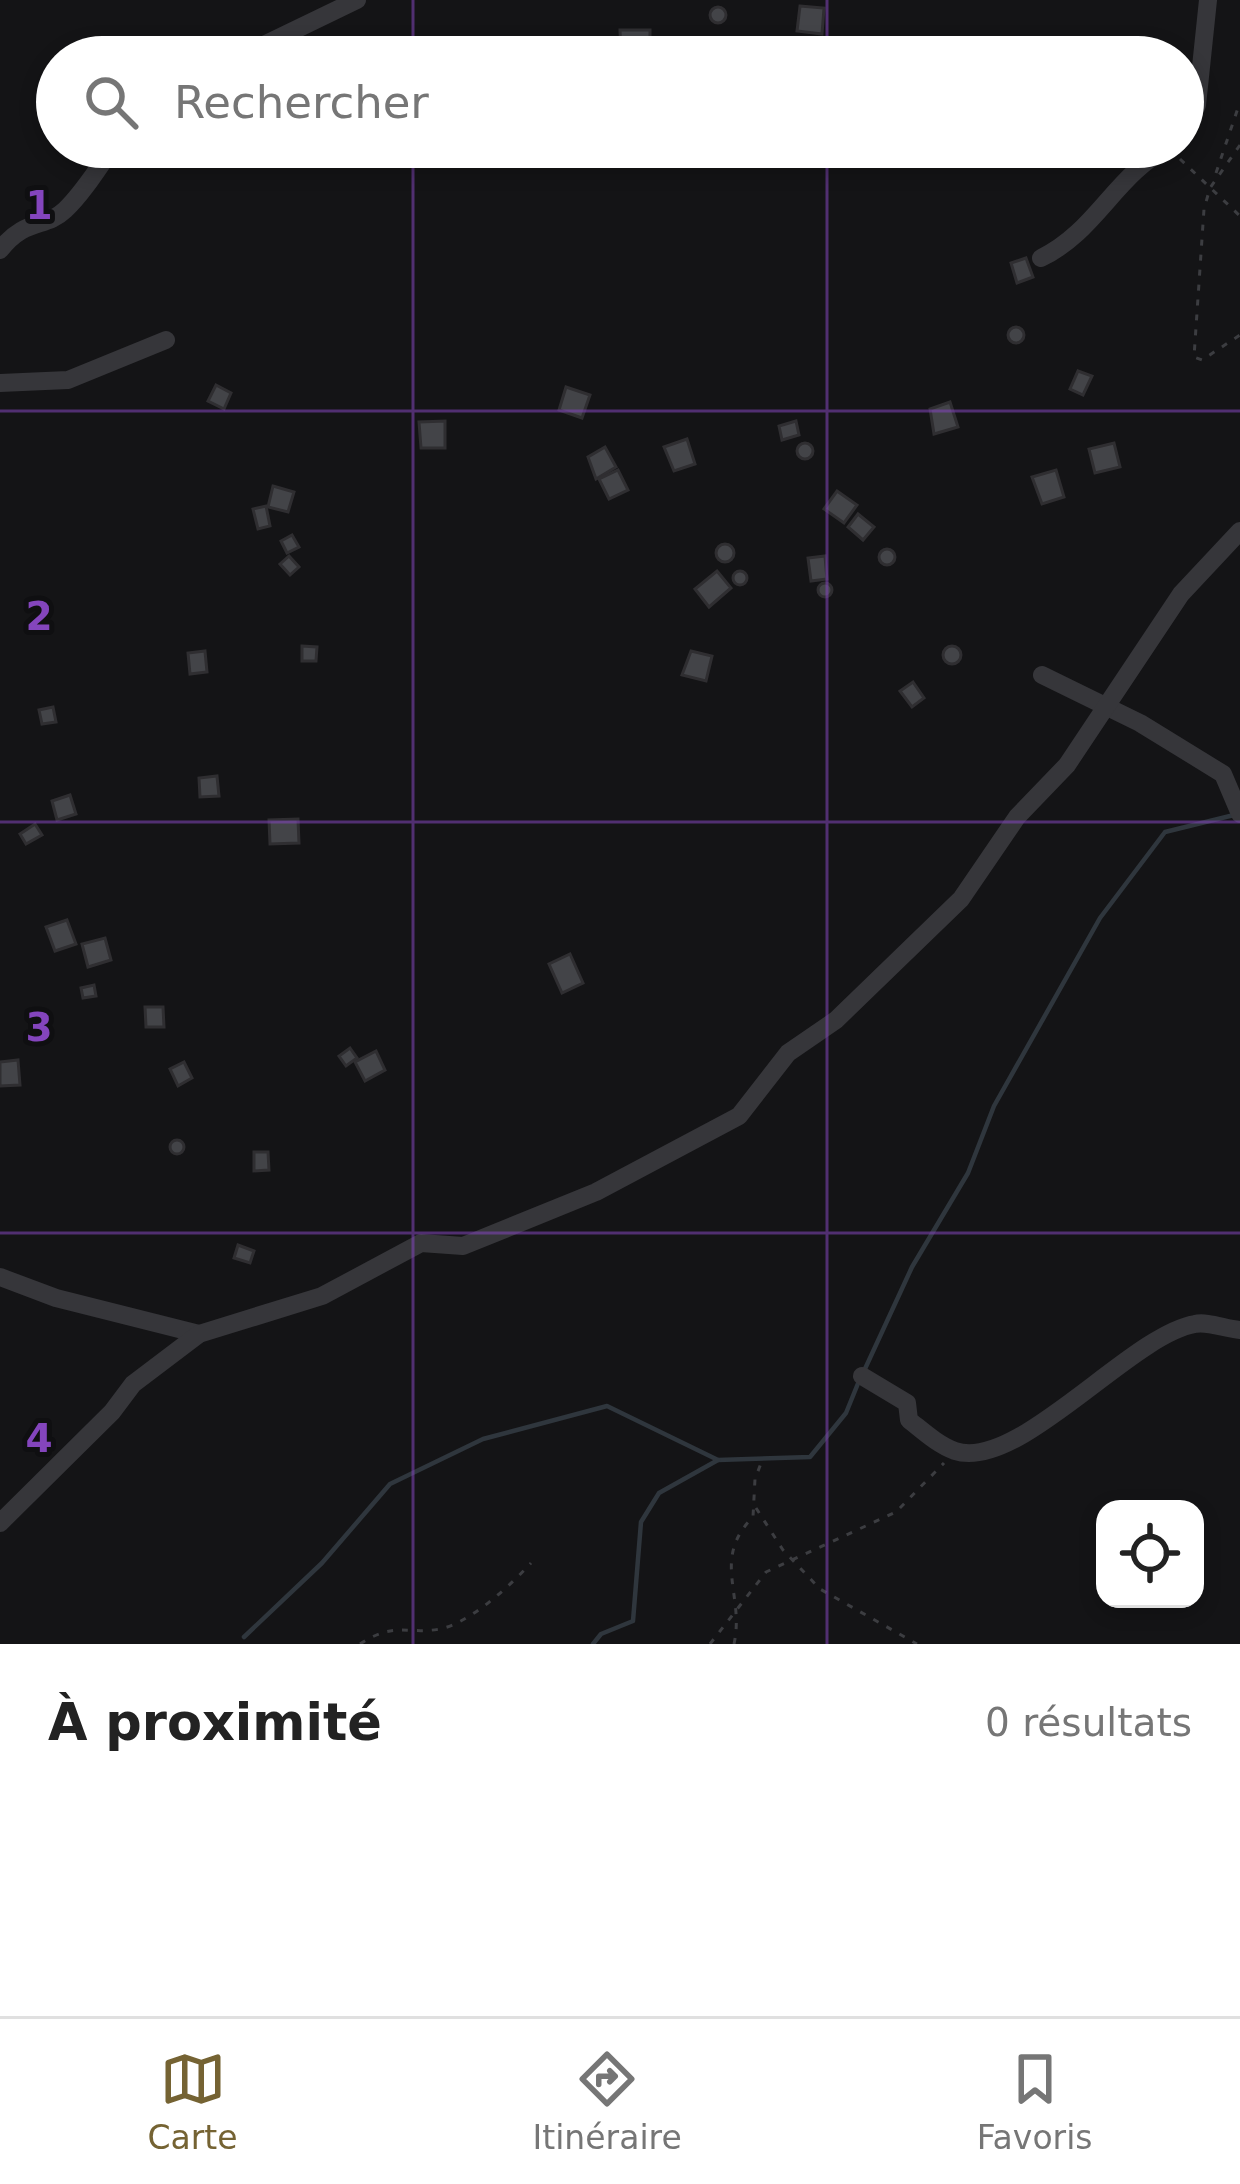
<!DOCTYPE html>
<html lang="fr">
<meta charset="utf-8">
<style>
body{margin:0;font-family:"DejaVu Sans",sans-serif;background:#f6f6f6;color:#222}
.controls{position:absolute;right:36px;bottom:36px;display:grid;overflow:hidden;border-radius:24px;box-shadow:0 6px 18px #0003}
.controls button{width:108px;height:108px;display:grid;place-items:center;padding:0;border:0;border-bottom:3px solid #e0e0e0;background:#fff;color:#222;font:60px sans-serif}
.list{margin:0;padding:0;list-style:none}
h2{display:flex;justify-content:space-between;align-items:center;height:156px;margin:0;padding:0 48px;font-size:51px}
h2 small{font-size:39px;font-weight:400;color:#767676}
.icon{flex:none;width:66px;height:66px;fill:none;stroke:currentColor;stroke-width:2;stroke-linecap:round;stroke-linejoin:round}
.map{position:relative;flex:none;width:1240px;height:1644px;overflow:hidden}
.search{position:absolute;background:#fff;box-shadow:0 6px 18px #0003;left:36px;right:36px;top:36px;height:132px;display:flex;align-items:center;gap:30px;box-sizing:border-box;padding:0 42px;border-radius:66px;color:#767676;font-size:45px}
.sheet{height:372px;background:#fff}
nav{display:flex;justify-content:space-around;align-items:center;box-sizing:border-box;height:168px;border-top:3px solid #e0e0e0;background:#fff;font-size:33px;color:#767676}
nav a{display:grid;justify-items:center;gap:6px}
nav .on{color:#756333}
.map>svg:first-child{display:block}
</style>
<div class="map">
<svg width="1240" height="1644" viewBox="0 0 1240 1644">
<rect width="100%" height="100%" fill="#141416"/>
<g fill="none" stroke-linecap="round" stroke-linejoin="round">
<g stroke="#2f363d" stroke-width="4.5">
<polyline points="864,1371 912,1267 968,1173 994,1106 1100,918 1165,832 1234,815"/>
<polyline points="244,1637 322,1563 390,1484 483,1439 607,1406 718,1460 810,1457 846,1413 859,1381"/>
<polyline points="593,1644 601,1634 633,1621 641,1522 659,1493 718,1460"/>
</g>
</g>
<g fill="#434448" stroke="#2f2e31" stroke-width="3">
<polygon points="800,6 824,8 822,34 797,31"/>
<circle cx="718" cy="15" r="8"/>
<polygon points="620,30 650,30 650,57 621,57"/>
<polygon points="849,147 854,155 842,162 835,150"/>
<polygon points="1026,258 1033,277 1017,283 1011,263"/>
<circle cx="1016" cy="335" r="8"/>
<polygon points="1078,371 1092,376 1083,395 1070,389"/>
<polygon points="216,385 231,393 224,409 208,401"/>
<polygon points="566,387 590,395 582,418 559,410"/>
<polygon points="950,402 958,427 934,434 930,409"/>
<polygon points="445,421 445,448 421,448 419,422"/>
<polygon points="796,421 799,435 782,440 779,426"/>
<polygon points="687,439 695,464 674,471 664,447"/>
<circle cx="805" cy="451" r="8"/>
<polygon points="1114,443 1120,467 1095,473 1089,449"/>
<polygon points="605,447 616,467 596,479 588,457"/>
<polygon points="618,470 628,490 609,499 599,479"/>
<polygon points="1056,470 1064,497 1042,504 1032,477"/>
<polygon points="273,486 294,492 288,512 268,507"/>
<polygon points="837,491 857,505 844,523 824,509"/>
<polygon points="266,506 270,526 258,529 253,509"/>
<polygon points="858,514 874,527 863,540 848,527"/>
<polygon points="292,535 299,547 287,553 281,541"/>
<circle cx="725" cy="553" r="9"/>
<circle cx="887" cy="557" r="8"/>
<polygon points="289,556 299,567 290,575 280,564"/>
<polygon points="825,556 827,579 811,581 808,558"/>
<circle cx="740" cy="578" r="7"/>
<polygon points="717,571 731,588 709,607 695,589"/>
<circle cx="825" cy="590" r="7"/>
<circle cx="952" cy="655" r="9"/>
<polygon points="302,646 317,647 316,661 302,661"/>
<polygon points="205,651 207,672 190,674 188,653"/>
<polygon points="691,651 712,656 706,681 682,675"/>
<polygon points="913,682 924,698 912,707 900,691"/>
<polygon points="53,707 56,722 42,724 39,710"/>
<polygon points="217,776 219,796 200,797 199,778"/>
<polygon points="70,795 76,814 57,820 52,801"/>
<polygon points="298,819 299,843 270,844 269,820"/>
<polygon points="35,824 42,835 26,844 20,834"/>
<polygon points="67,920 76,944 55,951 46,927"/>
<polygon points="105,938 111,960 88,967 82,944"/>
<polygon points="570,954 583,983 562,993 549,964"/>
<polygon points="94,985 96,996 83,998 81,988"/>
<polygon points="145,1007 163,1007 164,1027 146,1027"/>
<polygon points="350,1048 357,1058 346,1066 339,1056"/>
<polygon points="376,1051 385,1070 365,1081 355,1062"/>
<polygon points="18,1060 20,1085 0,1086 0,1062"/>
<polygon points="184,1062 192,1078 178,1086 170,1069"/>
<circle cx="177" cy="1147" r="7"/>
<polygon points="254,1152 268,1152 269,1170 254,1171"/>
<polygon points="238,1245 254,1251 250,1263 234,1258"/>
</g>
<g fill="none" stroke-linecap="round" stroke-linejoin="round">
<g stroke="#3c3d41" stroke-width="3" stroke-dasharray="6 9" stroke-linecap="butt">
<polyline points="1240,145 1210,188 1204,209 1194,357 1202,360 1240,335"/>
<polyline points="1180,159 1240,216"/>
<polyline points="1216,173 1240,102"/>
<polyline points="756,1508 783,1550 820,1589 917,1644"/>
<path d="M360,1644C395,1621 406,1635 440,1629C470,1623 511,1585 531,1563"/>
<polyline points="710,1644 766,1572 896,1512 944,1463"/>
<path d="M734,1644C745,1595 711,1559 753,1517L755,1479L763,1458"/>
</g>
<g stroke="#36363a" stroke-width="18">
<polyline points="239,57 357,0"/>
<polyline points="1183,137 1197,105 1208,0"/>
<path d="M0,250C26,217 45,229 65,210C83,193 99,167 113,147"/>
<path d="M1041,258C1097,231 1116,173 1170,147"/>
<polyline points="0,383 68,380 166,340"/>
<polyline points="1042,675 1140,723 1223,774 1240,814"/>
<polyline points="0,1277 56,1298 199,1334"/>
<path d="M862,1376L907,1403L909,1420C923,1431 938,1445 955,1451C1018,1472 1130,1335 1195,1324C1207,1321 1226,1329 1240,1330"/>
<polyline points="0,1523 112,1412 133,1384 199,1334 322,1296 421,1243 463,1246 596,1192 739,1116 788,1053 836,1020 961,899 1017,817 1067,765 1181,594 1240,531"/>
</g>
</g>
<path fill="none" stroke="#8445bd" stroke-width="3" stroke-opacity="0.55" d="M413,0V57M827,0V57M413,147V1644M827,147V1644M0,411H1240M0,822H1240M0,1233H1240"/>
<g font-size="39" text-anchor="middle" font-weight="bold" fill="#8445bd" stroke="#0f0f11" stroke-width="10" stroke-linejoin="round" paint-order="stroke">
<text x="39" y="219">1</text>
<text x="39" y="630">2</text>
<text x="39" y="1041">3</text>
<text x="39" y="1452">4</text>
</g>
</svg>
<div class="controls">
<button><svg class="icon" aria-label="locate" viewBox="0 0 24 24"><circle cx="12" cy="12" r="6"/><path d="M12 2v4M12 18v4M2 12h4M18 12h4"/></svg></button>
</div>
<div class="search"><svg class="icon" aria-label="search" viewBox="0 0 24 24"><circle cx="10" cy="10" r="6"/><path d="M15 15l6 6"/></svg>Rechercher</div>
</div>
<section class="sheet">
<h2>À proximité<small>0 résultats</small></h2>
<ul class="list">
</ul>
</section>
<nav>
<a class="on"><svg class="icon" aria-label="map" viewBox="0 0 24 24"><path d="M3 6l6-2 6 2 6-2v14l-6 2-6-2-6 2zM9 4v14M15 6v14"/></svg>Carte</a>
<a><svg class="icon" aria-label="directions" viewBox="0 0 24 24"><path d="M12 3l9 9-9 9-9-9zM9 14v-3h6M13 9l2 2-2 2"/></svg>Itinéraire</a>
<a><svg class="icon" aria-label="saved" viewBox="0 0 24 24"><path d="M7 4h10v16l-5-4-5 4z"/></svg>Favoris</a>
</nav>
